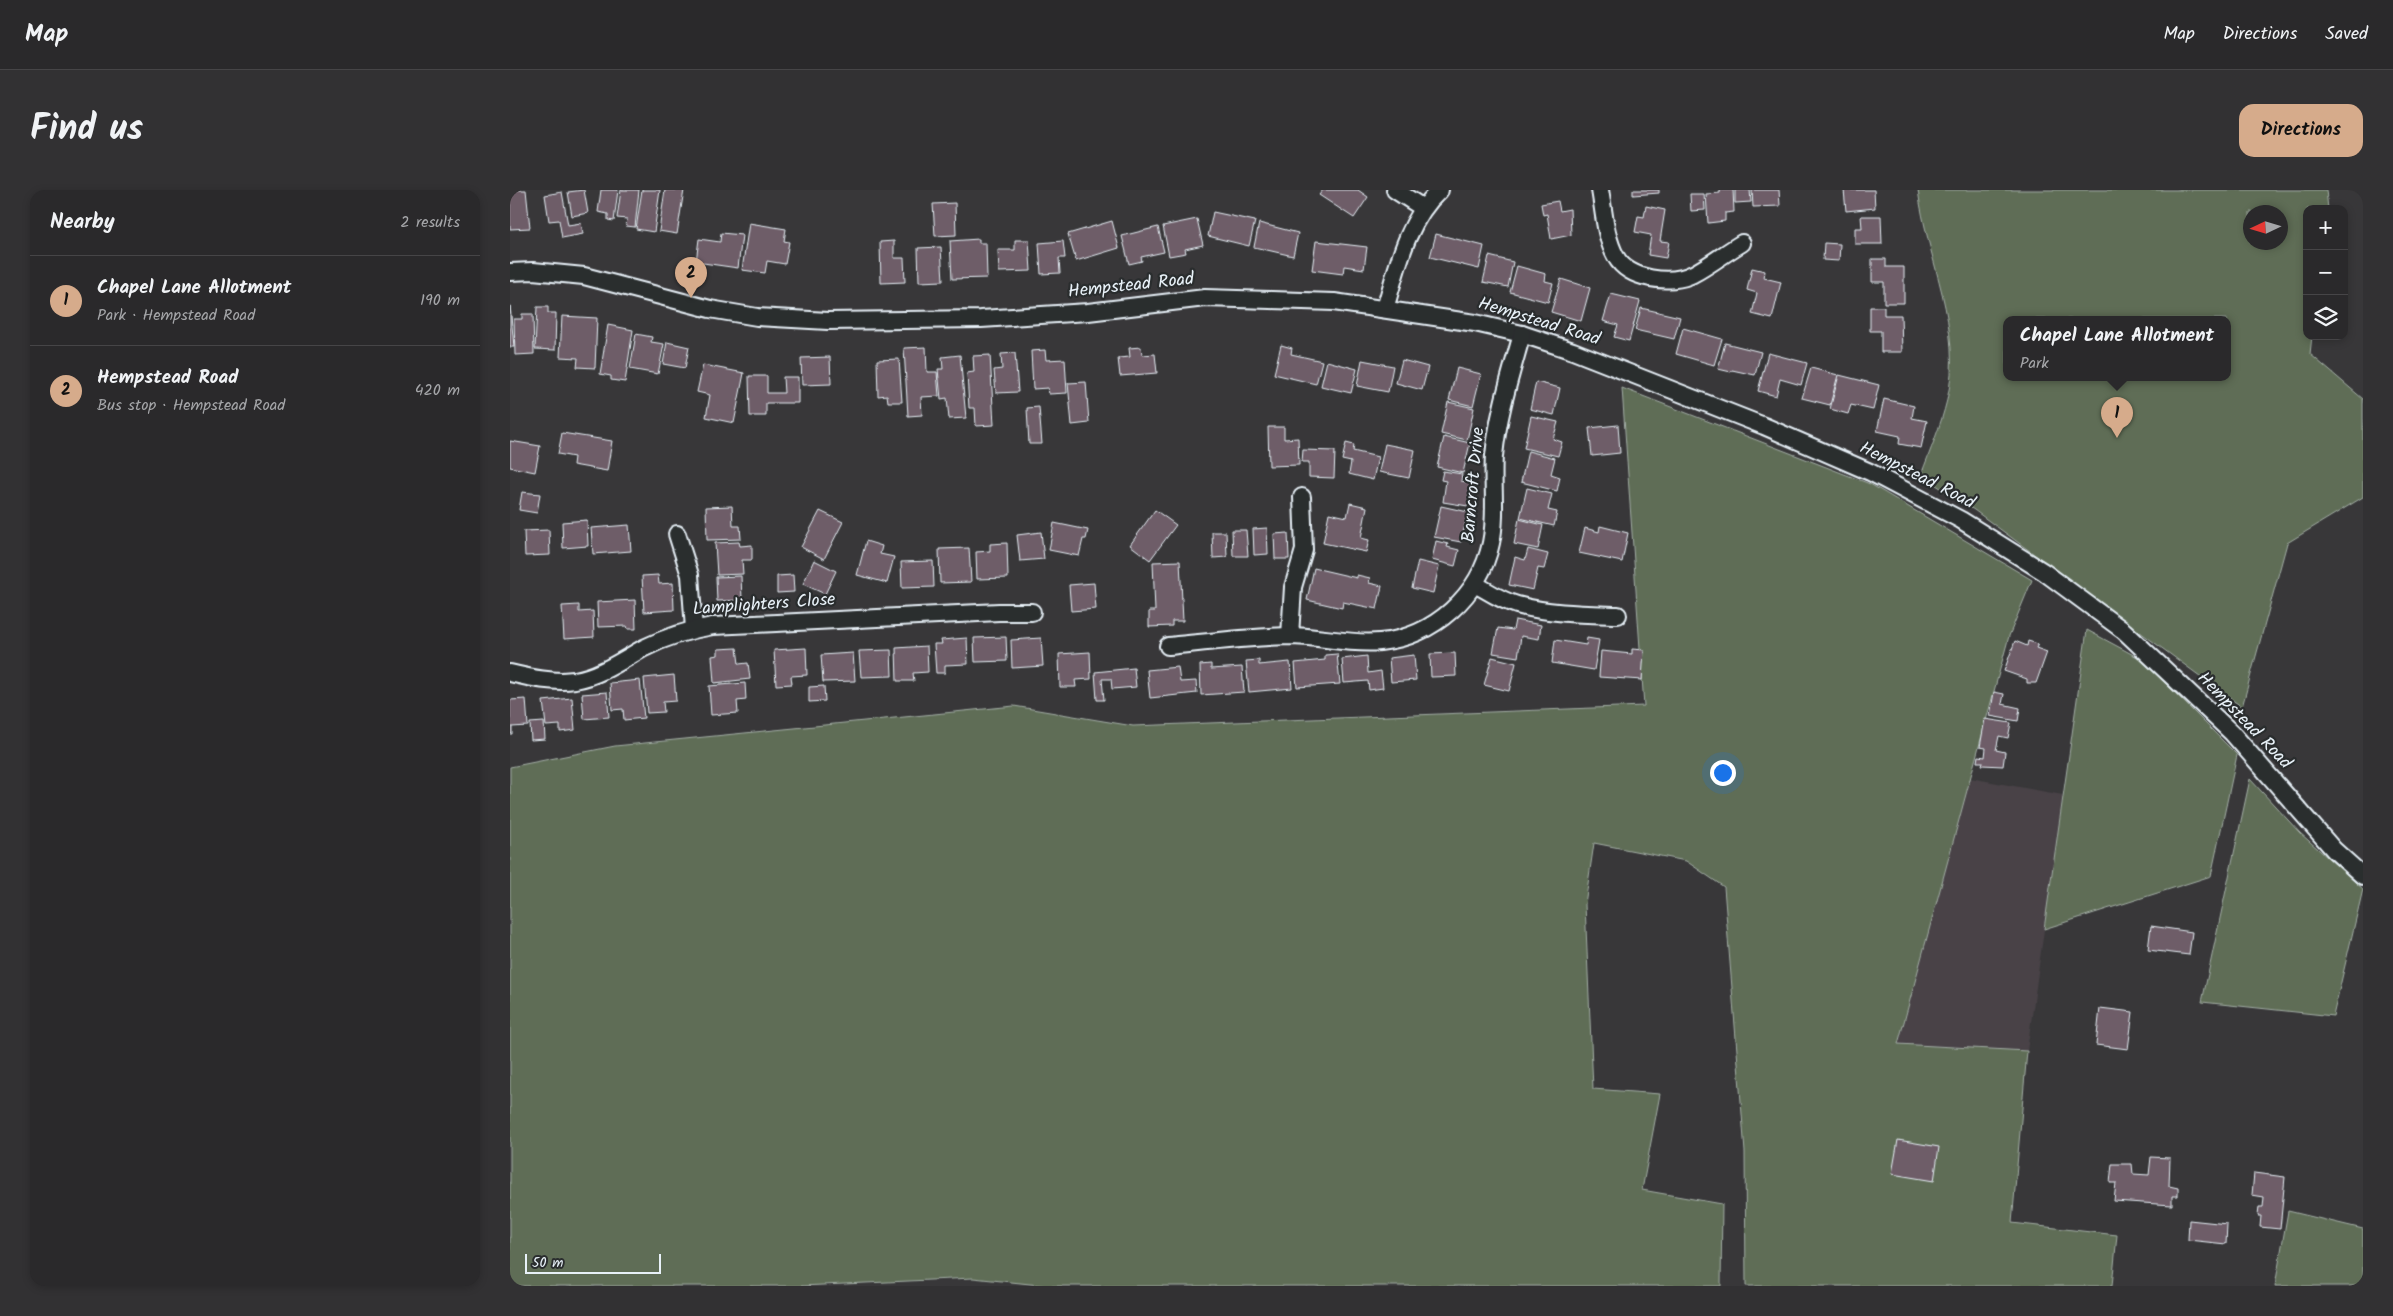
<!DOCTYPE html>
<meta charset="utf-8">
<style>
body{margin:0;font-family:Kalam,sans-serif;background:#323133;color:#f1f3f6}
.controls{position:absolute;right:15px;top:15px;display:grid;overflow:hidden;border-radius:10px;box-shadow:0 2px 8px #0003}
.controls button{width:45px;height:45px;display:grid;place-items:center;padding:0;border:0;border-bottom:1px solid #464547;background:#2a292b;color:#f1f3f6;font:25px sans-serif}
.compass{position:absolute;left:1733px;top:15px;width:45px;height:45px;border-radius:50%;background:#2a292b;box-shadow:0 2px 8px #0003;rotate:266deg}
.scale{position:absolute;left:15px;bottom:12px;width:136px;box-sizing:border-box;padding-left:5px;border:2px solid #e8f1f8;border-top:0;font-size:14px;line-height:18px;white-space:nowrap;color:#e8f1f8;-webkit-text-stroke:4px #2a2d2e;paint-order:stroke}
.you{position:absolute;left:1212px;top:582px;width:18px;height:18px;margin:-12px;border:4px solid #fff;border-radius:50%;background:#1a73e8;box-shadow:0 0 0 8px #1a73e833}
.badge{display:grid;place-items:center;width:32px;height:32px;border-radius:50%;background:#d6ab8b;color:#111;font-size:16px;font-weight:700}
.pin{position:absolute;translate:-50% -41px;filter:drop-shadow(0 1px 2px #0008)}
.pin::after{content:'';position:absolute;top:26px;width:18px;height:15px;background:inherit;clip-path:polygon(0 0,100% 0,50% 100%)}
.popup{position:absolute;left:1493px;top:126px;width:228px;height:65px;box-sizing:border-box;display:grid;place-content:center;border-radius:10px;background:#2a292b;filter:drop-shadow(0 1px 4px #0005);font-size:16px;white-space:nowrap;color:#a5a6a9}
.popup b{font-size:19px;color:#f1f3f6}
.popup::after{content:'';position:absolute;left:50%;top:100%;margin-left:-10px;border:10px solid transparent;border-top-color:#2a292b}
.list{margin:0;padding:0;list-style:none}
h2{display:flex;justify-content:space-between;align-items:center;height:65px;margin:0;padding:0 20px;font-size:21px}
h2 small{font-size:16px;font-weight:400;color:#a5a6a9}
.list li{display:grid;grid-template-columns:32px 1fr auto;gap:15px;align-items:center;box-sizing:border-box;height:90px;padding:0 20px;border-top:1px solid #464547}
.list b{display:block;font-size:19px;white-space:nowrap}
.list p{margin:0;font-size:16px;white-space:nowrap;color:#a5a6a9}
.list em{font-size:16px;font-style:normal;color:#a5a6a9}
.icon{flex:none;width:28px;height:28px;fill:none;stroke:currentColor;stroke-width:2;stroke-linecap:round;stroke-linejoin:round}
.map{position:relative;flex:none;width:1853px;height:1096px;overflow:hidden;border-radius:15px}
header{display:flex;align-items:center;gap:30px;box-sizing:border-box;height:70px;padding:0 25px;background:#2a292b;border-bottom:1px solid #464547}
header strong{font-size:24px}
nav{display:flex;gap:28px;margin-inline-start:auto;font-size:18px}
.intro{display:flex;align-items:center;justify-content:space-between;box-sizing:border-box;height:120px;padding:0 30px}
h1{margin:0;font-size:35px}
.button{padding:12px 22px;border-radius:15px;background:#d6ab8b;color:#111;font-size:18px;font-weight:700}
main{display:flex;gap:30px;padding:0 30px}
aside{flex:1;background:#2a292b;border-radius:15px;box-shadow:0 2px 8px #0003}
.map>svg:first-child{display:block}
</style>
<header>
<strong>Map</strong>
<nav><a>Map</a><a>Directions</a><a>Saved</a></nav>
</header>
<div class="intro"><h1>Find us</h1><a class="button">Directions</a></div>
<main>
<aside>
<h2>Nearby<small>2 results</small></h2>
<ul class="list">
<li><span class="badge">1</span><div><b>Chapel Lane Allotment</b><p>Park · Hempstead Road</p></div><em>190 m</em></li>
<li><span class="badge">2</span><div><b>Hempstead Road</b><p>Bus stop · Hempstead Road</p></div><em>420 m</em></li>
</ul>
</aside>
<div class="map">
<svg width="1853" height="1096" viewBox="0 0 1853 1096">
<rect width="100%" height="100%" fill="#383739"/>
<filter id="ink" filterUnits="userSpaceOnUse"><feTurbulence type="fractalNoise" baseFrequency=".02" numOctaves="2"/><feDisplacementMap in="SourceGraphic" scale="10" xChannelSelector="R" yChannelSelector="G"/><feConvolveMatrix kernelMatrix="1 2 1 2 8 2 1 2 1" color-interpolation-filters="sRGB"/></filter>
<g filter="url(#ink)">
<polygon fill="#484247" points="1460,588 1553,605 1517,861 1388,855"/>
<g fill="#5f6d56" stroke="#a4afa7" fill-rule="evenodd">
<path d="M1408,0H1816L1818,19H1797V146H1802L1800,164L1853,209V307L1777,353L1732,517L1464,320L1411,285C1420,261 1431,235 1437,210C1454,139 1417,69 1408,0ZM1740,22H1770V52H1740ZM1497,129H1717V187H1497Z"/>
<polygon points="1112,198 1360,294 1522,390 1499,446 1388,854 1517,861 1502,1033 1607,1045 1602,1096 1236,1096 1235,962 1214,697 1176,671 1084,653 1075,714 1083,899 1150,904 1132,1000 1212,1014 1211,1096 539,1096 463,1088 291,1096 0,1096 0,577 105,556 504,516 623,536 1134,516"/>
<polygon points="1577,440 1631,469 1727,565 1701,686 1534,739"/>
<polygon points="1740,589 1790,643 1853,699 1823,826 1692,812"/>
<polygon points="1778,1021 1853,1039 1853,1096 1765,1096"/>
</g>
<g fill="#6e5d67" stroke="#e8f1f8">
<polygon points="0,0 16,0 20,38 0,39"/>
<polygon points="74,0 78,23 62,26 58,2"/>
<polygon points="91,0 108,0 104,31 98,30 98,24 88,22"/>
<polygon points="111,0 129,0 125,37 116,36 117,29 107,28"/>
<polygon points="132,0 150,0 144,42 126,39"/>
<polygon points="155,0 174,0 167,44 149,41"/>
<polygon points="813,0 848,0 858,7 844,28 809,5"/>
<polygon points="1123,0 1149,0 1149,3 1123,5"/>
<polygon points="1210,0 1223,0 1224,22 1215,23 1215,31 1198,33 1196,4 1210,3"/>
<polygon points="1225,0 1240,0 1241,12 1225,13"/>
<polygon points="1242,0 1269,0 1270,16 1243,17"/>
<polygon points="1334,0 1364,0 1365,18 1336,21"/>
<polygon points="52,2 58,35 71,33 73,44 52,48 49,30 39,31 35,5"/>
<polygon points="1180,4 1194,4 1195,20 1181,21"/>
<polygon points="1048,11 1050,21 1060,19 1061,45 1041,49 1037,24 1033,25 1031,14"/>
<polygon points="445,13 446,45 425,46 423,14"/>
<polygon points="1136,16 1155,20 1150,51 1159,52 1156,68 1138,65 1141,45 1125,42 1128,26 1134,27"/>
<polygon points="703,22 745,31 739,56 698,46"/>
<polygon points="1351,26 1371,26 1372,54 1345,54 1345,38 1352,38"/>
<polygon points="687,29 693,55 675,59 676,63 659,66 653,36"/>
<polygon points="602,31 609,58 566,71 558,44"/>
<polygon points="239,33 276,39 274,51 279,52 275,74 257,71 255,83 232,80"/>
<polygon points="749,33 788,43 783,66 744,57"/>
<polygon points="648,37 654,62 631,67 632,71 619,74 612,46"/>
<polygon points="211,43 232,45 228,78 186,72 189,49 210,52"/>
<polygon points="926,44 974,56 969,79 920,67"/>
<polygon points="469,49 469,53 476,53 477,88 442,89 440,51"/>
<polygon points="505,50 519,50 521,81 489,82 488,60 505,60"/>
<polygon points="384,51 384,68 394,68 395,92 371,93 370,52"/>
<polygon points="553,51 555,68 549,68 550,83 531,84 529,53"/>
<polygon points="806,51 857,57 854,79 834,76 833,84 802,80"/>
<polygon points="1314,53 1330,54 1329,71 1313,70"/>
<polygon points="431,57 433,91 409,92 408,58"/>
<polygon points="979,66 1003,72 998,97 973,92"/>
<polygon points="1362,69 1376,69 1376,77 1394,77 1394,113 1374,113 1374,92 1362,92"/>
<polygon points="1007,76 1036,84 1035,91 1043,93 1038,112 1000,102"/>
<polygon points="1242,78 1255,81 1254,88 1271,92 1262,129 1242,124 1247,103 1237,100"/>
<polygon points="1051,89 1080,98 1071,131 1041,122"/>
<polygon points="1101,104 1130,111 1119,151 1104,147 1108,135 1093,131"/>
<polygon points="0,115 4,157 0,157"/>
<polygon points="27,117 38,117 38,123 46,123 45,160 25,159"/>
<polygon points="1360,117 1374,117 1374,125 1391,125 1392,162 1371,162 1371,141 1360,141"/>
<polygon points="1131,118 1170,127 1164,149 1125,140"/>
<polygon points="12,124 23,124 24,164 5,165 4,129 12,129"/>
<polygon points="52,126 87,128 85,178 67,177 68,168 50,167"/>
<polygon points="98,135 123,140 115,192 101,190 101,186 90,184"/>
<polygon points="1173,138 1212,149 1204,175 1166,164"/>
<polygon points="126,144 142,147 141,152 154,154 148,184 120,179"/>
<polygon points="157,152 179,157 175,178 153,174"/>
<polygon points="1215,153 1251,162 1245,185 1222,180 1221,182 1208,179"/>
<polygon points="771,155 782,158 781,164 812,171 806,194 764,184"/>
<polygon points="416,157 417,182 427,182 429,206 411,207 412,225 398,226 394,158"/>
<polygon points="631,157 632,165 645,164 647,183 610,186 608,168 620,167 619,158"/>
<polygon points="535,160 536,170 555,169 557,203 539,204 538,198 523,199 521,161"/>
<polygon points="505,163 508,202 486,203 484,180 492,179 491,164"/>
<polygon points="1258,163 1297,173 1291,195 1270,189 1266,206 1248,201"/>
<polygon points="450,165 456,228 439,229 437,208 431,209 428,179 433,179 432,167"/>
<polygon points="480,165 484,235 466,236 465,218 459,218 457,183 464,182 463,166"/>
<polygon points="320,167 321,194 292,195 291,168"/>
<polygon points="389,169 392,212 378,212 377,205 368,206 367,170"/>
<polygon points="852,170 883,176 878,202 847,196"/>
<polygon points="892,170 918,177 912,200 886,193"/>
<polygon points="817,171 847,179 841,203 811,196"/>
<polygon points="193,175 234,183 224,233 196,227 200,205 187,202"/>
<polygon points="947,178 971,184 963,216 939,210"/>
<polygon points="1301,178 1328,185 1320,215 1292,208"/>
<polygon points="1329,185 1369,195 1363,220 1341,215 1338,224 1320,219"/>
<polygon points="239,186 257,186 257,203 274,203 273,187 288,187 288,213 256,213 256,226 240,226"/>
<polygon points="576,192 579,233 562,235 558,193"/>
<polygon points="1026,192 1050,198 1044,225 1020,219"/>
<polygon points="1374,209 1404,216 1402,228 1417,231 1411,258 1389,254 1390,246 1367,241"/>
<polygon points="938,212 964,218 957,250 931,244"/>
<polygon points="529,217 532,254 519,254 517,218"/>
<polygon points="1021,226 1048,232 1043,249 1052,252 1048,266 1014,258"/>
<polygon points="1108,235 1110,263 1082,266 1079,238"/>
<polygon points="758,237 774,237 774,249 788,248 789,275 759,276"/>
<polygon points="52,243 102,251 97,281 63,275 64,267 48,264"/>
<polygon points="934,247 960,253 953,283 927,277"/>
<polygon points="0,251 30,256 25,282 0,277"/>
<polygon points="836,253 844,255 843,261 868,267 863,290 839,284 841,272 832,270"/>
<polygon points="875,254 905,260 899,288 869,282"/>
<polygon points="793,260 825,261 824,288 799,287 799,272 792,272"/>
<polygon points="1018,261 1045,268 1041,284 1050,287 1047,301 1011,292"/>
<polygon points="933,281 952,284 951,291 961,293 958,316 933,312 936,291 931,290"/>
<polygon points="1017,298 1042,304 1038,320 1047,322 1044,336 1010,328"/>
<polygon points="12,302 30,304 27,323 9,320"/>
<polygon points="840,313 857,317 851,348 859,350 856,362 813,353 819,323 837,327"/>
<polygon points="222,316 223,336 230,336 231,349 197,350 196,317"/>
<polygon points="931,316 958,322 951,352 924,347"/>
<polygon points="645,320 666,335 640,370 620,355"/>
<polygon points="310,321 333,332 314,369 291,357"/>
<polygon points="1009,329 1033,335 1028,359 1004,354"/>
<polygon points="77,330 78,356 53,358 52,332"/>
<polygon points="544,333 578,340 576,349 573,349 569,366 539,360"/>
<polygon points="119,335 121,361 83,364 81,338"/>
<polygon points="1090,336 1118,343 1112,372 1069,363 1075,338 1089,342"/>
<polygon points="757,338 758,364 744,365 743,339"/>
<polygon points="39,340 40,365 15,366 14,341"/>
<polygon points="722,340 736,340 738,366 723,366"/>
<polygon points="531,342 534,369 510,371 507,345"/>
<polygon points="702,342 716,342 717,367 703,368"/>
<polygon points="778,343 779,369 765,369 764,344"/>
<polygon points="356,351 372,356 370,364 384,367 377,393 347,385"/>
<polygon points="926,351 938,354 937,357 949,360 945,376 922,370"/>
<polygon points="229,352 230,356 242,355 242,370 232,370 233,384 207,385 205,353"/>
<polygon points="497,353 498,388 467,389 466,362 480,361 480,354"/>
<polygon points="459,358 461,392 430,393 429,359"/>
<polygon points="1018,359 1038,364 1034,379 1028,378 1023,400 999,395 1005,367 1015,370"/>
<polygon points="304,370 326,381 315,404 293,394"/>
<polygon points="423,371 424,397 392,398 391,372"/>
<polygon points="670,371 673,431 662,431 662,436 639,437 639,421 645,421 643,372"/>
<polygon points="908,371 929,376 923,403 902,398"/>
<polygon points="804,378 847,388 847,385 860,388 859,393 872,396 867,419 833,412 832,418 797,410"/>
<polygon points="148,385 149,394 163,393 164,420 134,422 132,386"/>
<polygon points="283,385 284,402 267,403 267,386"/>
<polygon points="231,386 232,410 207,411 206,387"/>
<polygon points="584,393 586,419 561,421 559,395"/>
<polygon points="125,410 126,439 118,439 117,436 88,437 87,412"/>
<polygon points="69,415 69,422 83,421 84,447 54,449 52,416"/>
<polygon points="1005,430 1031,435 1029,449 1011,446 1008,467 983,463 988,438 1003,440"/>
<polygon points="496,447 497,471 465,472 464,448"/>
<polygon points="457,448 458,474 435,475 435,483 426,483 424,454 432,454 431,450"/>
<polygon points="531,448 533,476 502,478 501,450"/>
<polygon points="1077,448 1089,450 1084,480 1042,473 1045,450 1076,455"/>
<polygon points="1505,451 1517,456 1518,451 1528,454 1526,458 1537,462 1526,493 1517,493 1517,489 1494,481"/>
<polygon points="417,456 418,482 403,483 404,491 387,491 386,458"/>
<polygon points="227,458 229,474 238,473 240,489 204,493 202,466 208,465 208,459"/>
<polygon points="296,458 297,485 281,486 282,494 266,495 264,460"/>
<polygon points="1122,459 1134,460 1132,490 1089,487 1091,461 1122,464"/>
<polygon points="381,460 382,486 351,487 349,461"/>
<polygon points="580,462 581,489 565,490 566,497 550,497 549,464"/>
<polygon points="343,463 345,491 313,492 311,465"/>
<polygon points="945,463 946,486 921,487 920,464"/>
<polygon points="827,464 830,494 787,497 785,473 815,470 815,465"/>
<polygon points="904,465 906,490 881,492 879,468"/>
<polygon points="857,466 858,483 871,481 873,498 859,500 858,491 834,493 832,469"/>
<polygon points="982,467 1006,473 999,501 974,495"/>
<polygon points="749,470 749,475 780,472 782,498 739,502 736,471"/>
<polygon points="701,474 701,479 732,477 734,502 691,505 690,475"/>
<polygon points="668,477 670,492 686,491 687,503 640,508 637,480"/>
<polygon points="624,478 626,497 602,499 601,489 592,489 594,510 587,510 585,482"/>
<polygon points="164,485 166,511 153,512 154,522 137,523 134,488"/>
<polygon points="130,490 134,528 114,530 113,519 102,520 100,493"/>
<polygon points="235,493 236,510 227,511 228,523 201,525 199,496"/>
<polygon points="314,496 315,511 299,512 299,497"/>
<polygon points="97,502 99,527 74,529 72,504"/>
<polygon points="1484,502 1494,504 1492,514 1510,518 1508,531 1480,526"/>
<polygon points="62,508 65,540 50,542 50,535 36,536 33,511"/>
<polygon points="16,509 18,536 2,537 2,544 0,544 0,510"/>
<polygon points="1475,529 1501,533 1498,548 1489,546 1486,560 1495,562 1493,576 1472,575 1473,572 1467,572 1468,566 1475,567 1476,558 1470,557"/>
<polygon points="34,532 35,549 21,550 20,533"/>
<polygon points="1641,736 1682,742 1679,765 1638,760"/>
<polygon points="1590,818 1623,822 1618,859 1586,855"/>
<polygon points="1388,950 1429,957 1424,991 1382,984"/>
<polygon points="1641,967 1660,968 1659,996 1668,998 1668,1006 1662,1006 1662,1015 1604,1011 1606,993 1600,993 1602,974 1622,974 1623,984 1639,985"/>
<polygon points="1744,983 1775,987 1770,1039 1750,1037 1751,1026 1748,1026 1749,1017 1753,1017 1754,1007 1742,1005"/>
<polygon points="1679,1030 1717,1034 1716,1054 1678,1050"/>
</g>
<g fill="none" stroke-linecap="round" stroke-linejoin="round">
<defs>
<g id="street">
<polyline points="885,0 913,18"/>
<path d="M1090,0C1094,22 1095,47 1106,67C1119,90 1161,95 1183,84C1200,75 1215,63 1232,53"/>
<polyline points="0,82 23,81 74,86 200,119 247,127 318,131 471,129 578,122 695,108 824,112 965,133 1012,144 1063,161 1254,236 1360,282 1451,330 1534,382 1614,441 1722,543 1824,660 1853,686"/>
<path d="M875,119C887,78 897,30 930,0"/>
<polyline points="167,344 180,385 184,439"/>
<path d="M965,394C979,402 992,411 1007,415C1040,424 1075,424 1108,425"/>
<polyline points="780,446 783,397 794,360 792,307"/>
<path d="M658,456C698,452 739,447 779,446C809,446 840,455 870,452C924,447 970,405 981,353C987,325 982,295 984,266C988,224 1001,184 1012,144"/>
<path d="M0,483C21,488 43,493 65,490C90,486 112,470 134,458C156,447 178,440 203,436L489,422H522"/>
</g>
</defs>
<use href="#street" stroke="#e8f1f8" stroke-width="20"/>
<use href="#street" stroke="#2a2d2e" stroke-width="16"/>
</g>
</g>
<g text-anchor="middle" dominant-baseline="central" stroke-width="4.5" stroke-linejoin="round" paint-order="stroke">
<g font-size="18" fill="#e8f1f8" stroke="#2a2d2e">
<text transform="translate(621 96) rotate(-6)">Hempstead Road</text>
<text transform="translate(1029 132) rotate(17)">Hempstead Road</text>
<text transform="translate(1407 286) rotate(27)">Hempstead Road</text>
<text transform="translate(964 295) rotate(-85)">Barncroft Drive</text>
<text transform="translate(254 415) rotate(-4)">Lamplighters Close</text>
<text transform="translate(1734 531) rotate(46)">Hempstead Road</text>
</g>
</g>
</svg>
<div class="controls">
<button>+</button>
<button>−</button>
<button><svg class="icon" aria-label="layers" viewBox="0 0 24 24"><path d="M12 4l9 5-9 5-9-5zM3 14l9 5 9-5"/></svg></button>
</div>
<svg class="compass" viewBox="-18 -18 36 36"><path d="M0-13l5 13h-10z" fill="#e53935"/><path d="M0 13l5-13h-10z" fill="#a5a6a9"/></svg>
<div class="scale">50 m</div>
<div class="you"></div>
<div class="pin badge" style="left:1607px;top:248px">1</div>
<div class="popup"><b>Chapel Lane Allotment</b>Park</div>
<div class="pin badge" style="left:181px;top:108px">2</div>
</div>
</main>
